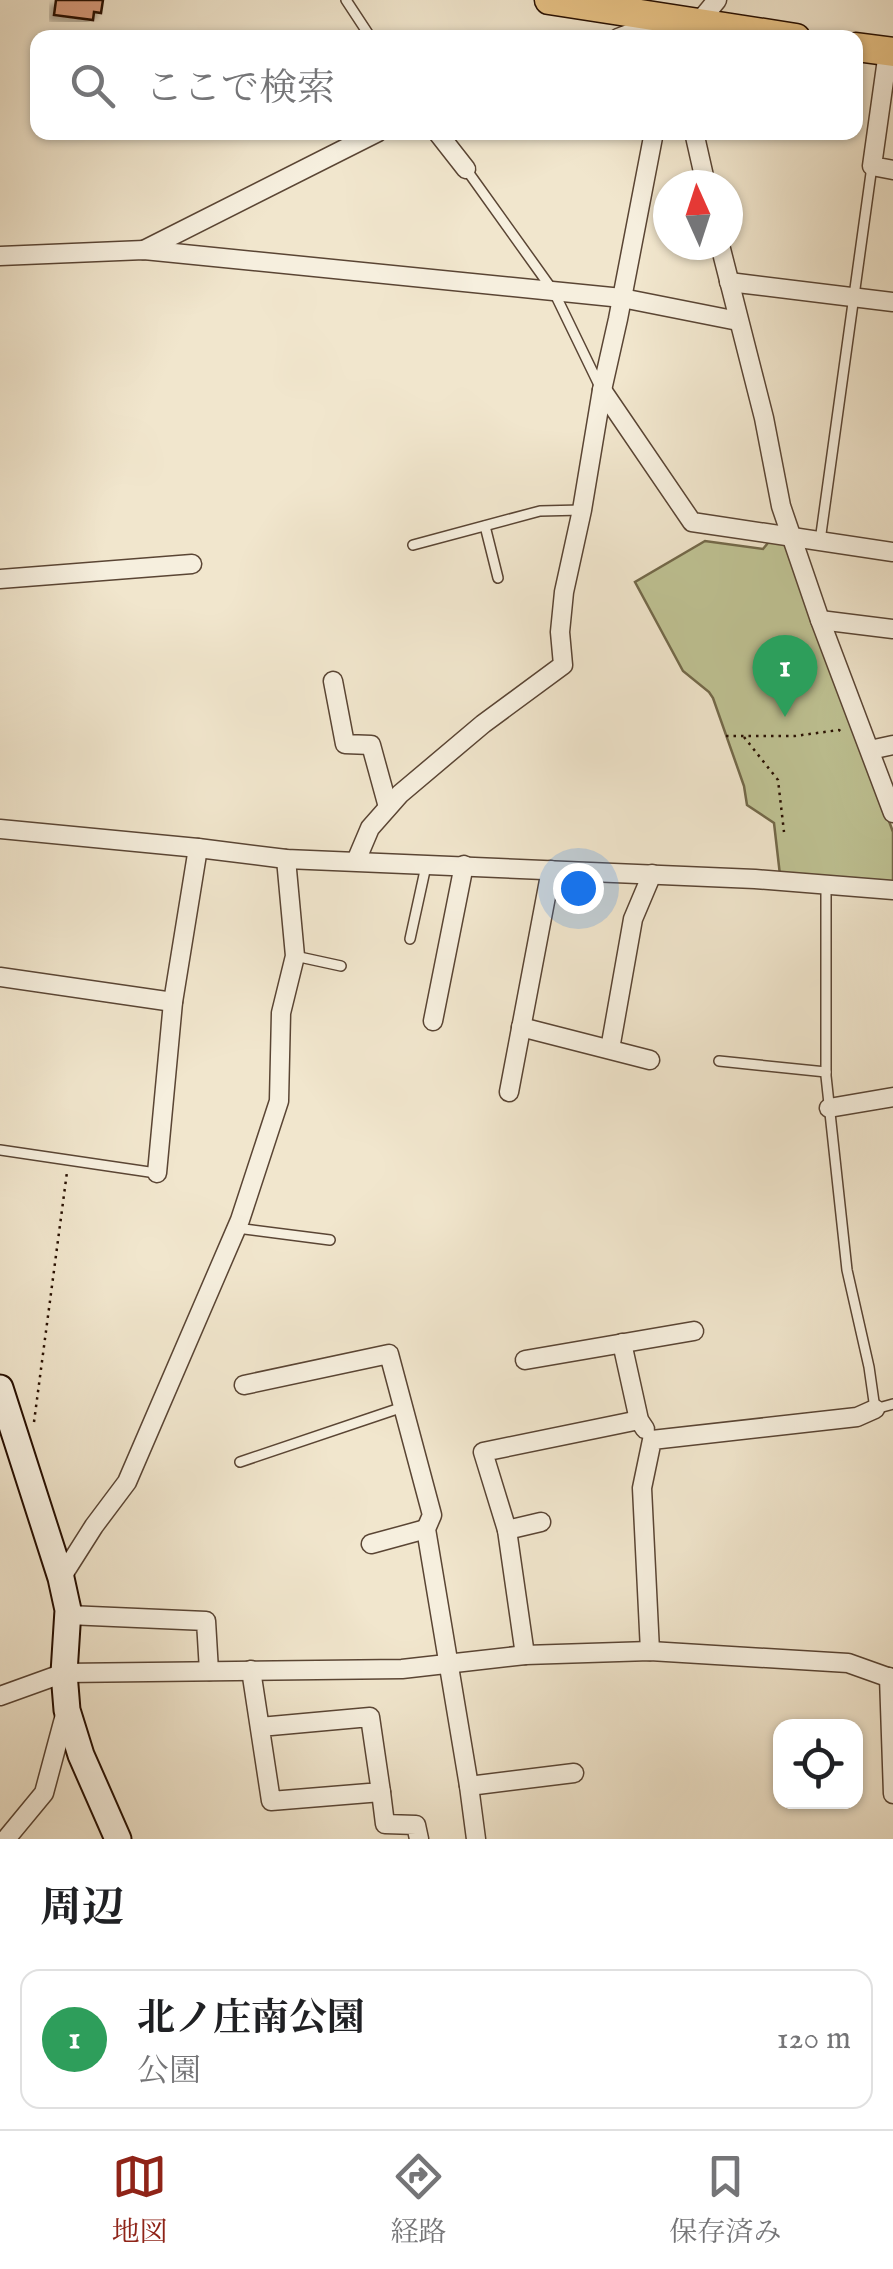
<!DOCTYPE html>
<html lang="ja">
<meta charset="utf-8">
<style>
body{margin:0;font-family:"IM FELL English","Noto Serif JP",serif;background:#f2f2f2;color:#202124}
.controls{position:absolute;right:30px;bottom:30px;display:grid;overflow:hidden;border-radius:20px;box-shadow:0 2px 8px #0004}
.controls button{width:90px;height:90px;display:grid;place-items:center;padding:0;border:0;border-bottom:2px solid #e0e0e0;background:#fff;color:#202124;font:50px sans-serif}
.compass{position:absolute;left:653px;top:170px;width:90px;height:90px;border-radius:50%;background:#fff;box-shadow:0 2px 8px #0004;rotate:357deg}
.you{position:absolute;left:578px;top:888px;width:35px;height:35px;margin:-25px;border:8px solid #fff;border-radius:50%;background:#1a73e8;box-shadow:0 0 0 15px #1a73e833}
.badge{display:grid;place-items:center;width:65px;height:65px;border-radius:50%;background:#8f2418;color:#fff;font-size:32px;font-weight:700}
.pin{position:absolute;translate:-50% -82px;filter:drop-shadow(0 2px 5px #0008)}
.pin::after{content:'';position:absolute;top:52px;width:35px;height:30px;background:inherit;clip-path:polygon(0 0,100% 0,50% 100%)}
.list{margin:0;padding:0;list-style:none}
h2{display:flex;justify-content:space-between;align-items:center;height:130px;margin:0;padding:0 40px;font-size:42px}
h2 small{font-size:32px;font-weight:400;color:#757577}
.list li{display:grid;grid-template-columns:65px 1fr auto;gap:30px;align-items:center;box-sizing:border-box;height:140px;margin:0 20px 20px;padding:0 20px;border:2px solid #e0e0e0;border-radius:20px}
.list b{display:block;font-size:38px;white-space:nowrap}
.list p{margin:0;font-size:32px;white-space:nowrap;color:#757577}
.list em{font-size:32px;font-style:normal;color:#757577}
.icon{flex:none;width:55px;height:55px;fill:none;stroke:currentColor;stroke-width:2;stroke-linecap:round;stroke-linejoin:round}
.map{position:relative;flex:none;width:893px;height:1839px;overflow:hidden}
.search{position:absolute;background:#fff;box-shadow:0 2px 8px #0004;left:30px;right:30px;top:30px;height:110px;display:flex;align-items:center;gap:25px;box-sizing:border-box;padding:0 35px;border-radius:20px;color:#757577;font-size:38px}
.sheet{height:290px;background:#fff}
nav{display:flex;justify-content:space-around;align-items:center;box-sizing:border-box;height:140px;border-top:2px solid #e0e0e0;background:#fff;font-size:28px;color:#757577}
nav a{display:grid;justify-items:center;gap:5px}
nav .on{color:#8f2418}
.map>svg:first-child{display:block}
</style>
<div class="map">
<svg width="893" height="1839" viewBox="0 0 893 1839">
<defs>
<filter id="shadow"><feDropShadow dx="-5" dy="5" stdDeviation="2.5" flood-color="#0004"/></filter>
</defs>
<rect width="100%" height="100%" fill="#f1e6cd"/>
<filter id="stains"><feTurbulence type="fractalNoise" baseFrequency=".002" numOctaves="4"/><feColorMatrix values="0 0 0 0 .2 0 0 0 0 .09 0 0 0 0 .02 0 0 0 .5 -.17"/></filter>
<radialGradient id="worn" r=".72"><stop offset=".6" stop-color="#630" stop-opacity="0"/><stop offset="1" stop-color="#630" stop-opacity=".3"/></radialGradient>
<polygon fill="#bfc394" stroke="#73694a" stroke-width="2.5" points="772,538 787,542 893,832 893,882 780,875 774,823 747,805 744,786 713,698 709,692 683,671 635,582 705,541 763,549"/>
<polygon fill="#d99c7c" stroke="#270f01" stroke-width="2.5" filter="url(#shadow)" points="56,0 103,0 101,13 94,12 93,20 54,15"/>
<g fill="none" stroke-linecap="round" stroke-linejoin="round">
<defs>
<g id="lane">
<polyline points="346,0 371,38"/>
<polyline points="466,169 554,292 600,387"/>
<polyline points="485,526 498,578"/>
<polyline points="820,541 872,166"/>
<polyline points="413,545 540,511 582,510"/>
<polyline points="826,885 826,1076 847,1270 869,1367 875,1409 893,1404"/>
<polyline points="410,939 426,866"/>
<polyline points="295,956 341,966"/>
<polyline points="719,1061 826,1072"/>
<polyline points="0,1150 156,1173"/>
<polyline points="237,1228 330,1240"/>
<polyline points="240,1462 403,1407"/>
</g>
<g id="street">
<polyline points="699,22 717,0"/>
<polyline points="618,38 671,18 670,38"/>
<polyline points="888,52 872,166 893,170"/>
<polyline points="437,132 466,169"/>
<polyline points="694,132 706,185"/>
<polyline points="720,245 764,418 781,506 820,620 893,813"/>
<polyline points="144,250 378,132"/>
<polyline points="0,256 144,250 622,298 738,321"/>
<polyline points="729,282 893,302"/>
<polyline points="602,390 692,522 893,552"/>
<polyline points="0,579 192,564"/>
<polyline points="820,620 893,629"/>
<polyline points="333,681 345,744 371,745 388,807"/>
<polyline points="870,750 893,745"/>
<polyline points="0,829 198,848 286,859 755,879 893,890"/>
<polyline points="356,861 370,828 400,794 483,724 563,665 560,632 564,592 582,510 602,390 618,319 654,132"/>
<polyline points="0,977 173,1002"/>
<polyline points="433,1021 464,865"/>
<polyline points="521,1027 650,1060"/>
<polyline points="610,1049 633,919 652,874"/>
<polyline points="509,1092 551,870"/>
<polyline points="829,1108 893,1097"/>
<polyline points="157,1173 173,1002 198,848"/>
<polyline points="622,1343 639,1420 645,1429"/>
<polyline points="525,1360 694,1331"/>
<polyline points="244,1385 389,1354 432,1515 426,1529 469,1786 476,1839"/>
<polyline points="541,1522 507,1530 483,1452 639,1420"/>
<polyline points="507,1530 525,1655"/>
<polyline points="371,1544 426,1529"/>
<polyline points="61,1578 94,1526 127,1482 240,1220 279,1101 281,1013 295,956 286,859"/>
<polyline points="68,1615 206,1621 209,1671"/>
<polyline points="650,1651 642,1488 652,1440 857,1417 875,1409"/>
<polyline points="251,1670 271,1801 381,1792 370,1717 260,1727"/>
<polyline points="889,1677 893,1794"/>
<polyline points="0,1696 64,1673 402,1669 525,1655 650,1651 848,1663 893,1679"/>
<polyline points="469,1786 574,1773"/>
<polyline points="381,1792 385,1824 416,1825 419,1839"/>
<polyline points="6,1839 44,1793 66,1711"/>
</g>
<polyline id="secondary" points="0,1388 61,1578 68,1610 64,1673 67,1710 81,1755 118,1839"/>
<g id="primary">
<polyline points="549,0 796,38"/>
<polyline points="856,47 893,52"/>
</g>
</defs>
<use href="#lane" stroke="#5a4534" stroke-width="12"/>
<use href="#street" stroke="#5a4534" stroke-width="21"/>
<use href="#secondary" stroke="#270f01" stroke-width="29"/>
<use href="#primary" stroke="#270f01" stroke-width="31"/>
<g stroke="#270f01" stroke-width="2.5" stroke-dasharray="2.5 5" stroke-linecap="butt">
<polyline points="726,736 795,736 839,730 843,733"/>
<polyline points="744,737 778,780 784,832"/>
<polyline points="34,1422 67,1172"/>
</g>
<use href="#lane" stroke="#f6efde" stroke-width="9"/>
<use href="#street" stroke="#f6efde" stroke-width="18"/>
<use href="#secondary" stroke="#f6efde" stroke-width="25"/>
<use href="#primary" stroke="#e8c386" stroke-width="28"/>
</g>
<rect width="100%" height="100%" filter="url(#stains)"/>
<rect width="100%" height="100%" fill="url(#worn)"/>
</svg>
<div class="controls">
<button><svg class="icon" aria-label="locate" viewBox="0 0 24 24"><circle cx="12" cy="12" r="6"/><path d="M12 2v4M12 18v4M2 12h4M18 12h4"/></svg></button>
</div>
<svg class="compass" viewBox="-18 -18 36 36"><path d="M0-13l5 13h-10z" fill="#e53935"/><path d="M0 13l5-13h-10z" fill="#757577"/></svg>
<div class="you"></div>
<div class="pin badge" style="left:785px;top:717px;background:#2e9e5b">1</div>
<div class="search"><svg class="icon" aria-label="search" viewBox="0 0 24 24"><circle cx="10" cy="10" r="6"/><path d="M15 15l6 6"/></svg>ここで検索</div>
</div>
<section class="sheet">
<h2>周辺<small></small></h2>
<ul class="list">
<li><span class="badge" style="background:#2e9e5b">1</span><div><b>北ノ庄南公園</b><p>公園</p></div><em>120 m</em></li>
</ul>
</section>
<nav>
<a class="on"><svg class="icon" aria-label="map" viewBox="0 0 24 24"><path d="M3 6l6-2 6 2 6-2v14l-6 2-6-2-6 2zM9 4v14M15 6v14"/></svg>地図</a>
<a><svg class="icon" aria-label="directions" viewBox="0 0 24 24"><path d="M12 3l9 9-9 9-9-9zM9 14v-3h6M13 9l2 2-2 2"/></svg>経路</a>
<a><svg class="icon" aria-label="saved" viewBox="0 0 24 24"><path d="M7 4h10v16l-5-4-5 4z"/></svg>保存済み</a>
</nav>
